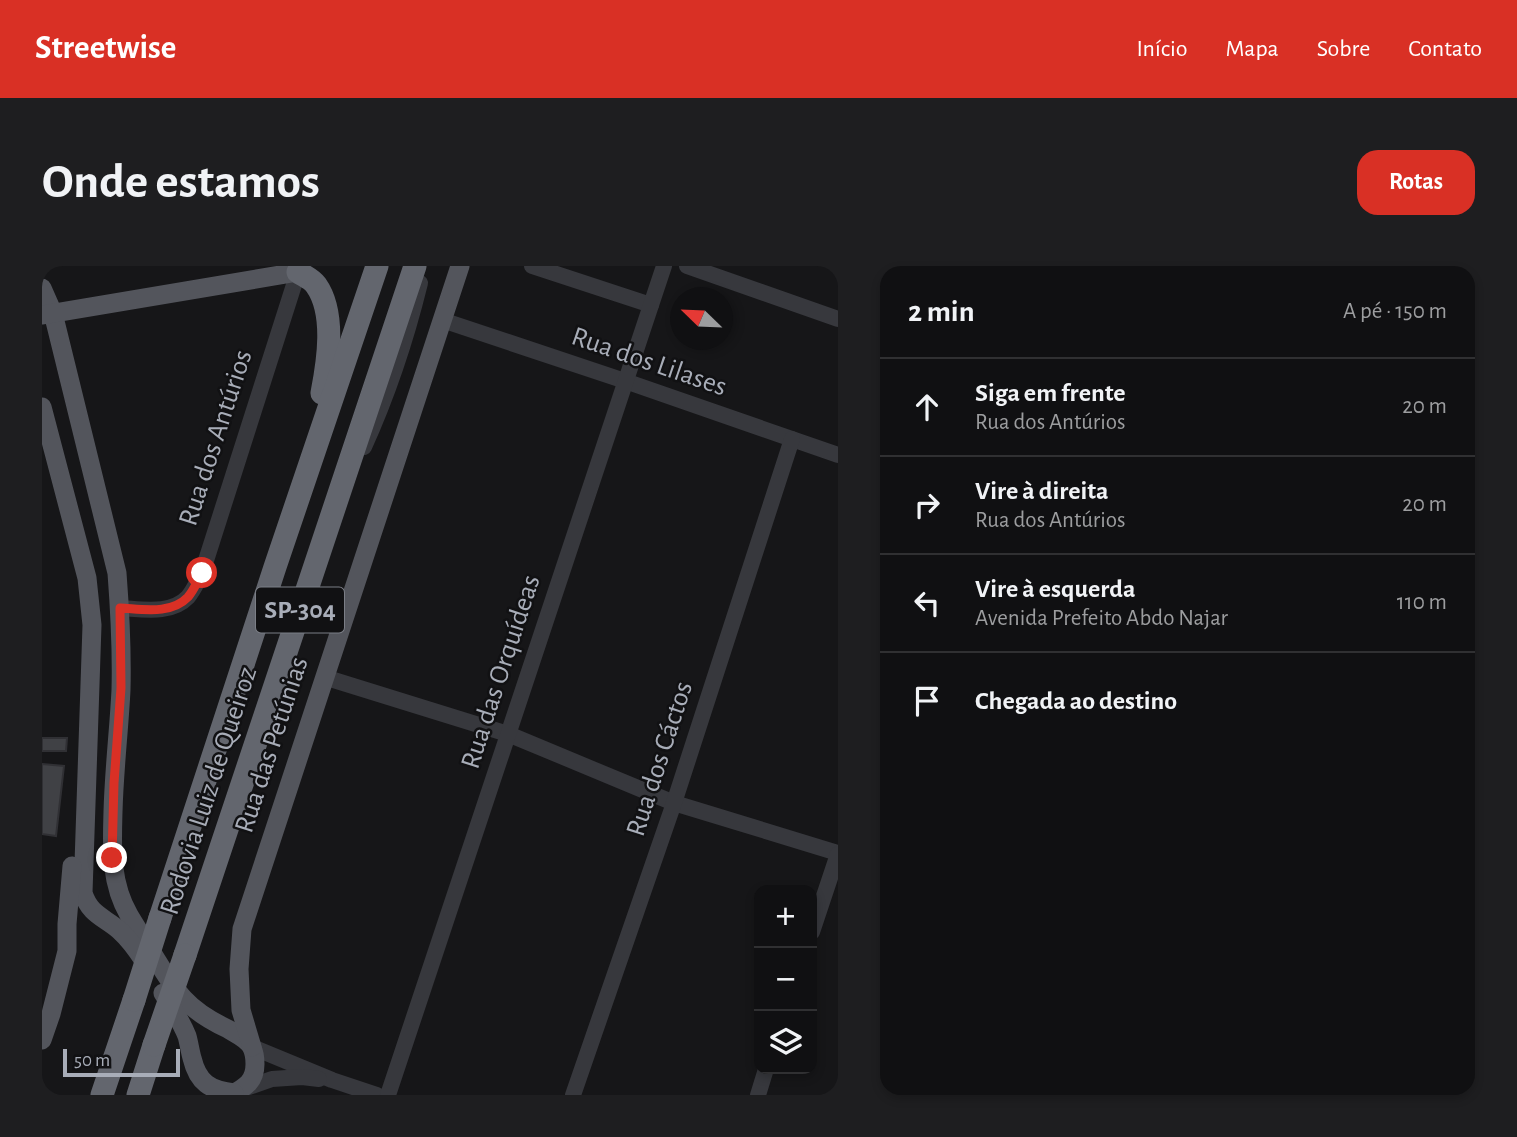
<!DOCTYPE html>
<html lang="pt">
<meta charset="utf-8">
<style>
body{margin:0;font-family:"Alegreya Sans",sans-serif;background:#1e1e20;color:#f1f3f6}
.controls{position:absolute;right:21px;bottom:21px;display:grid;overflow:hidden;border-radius:14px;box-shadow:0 4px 10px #0003}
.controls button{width:63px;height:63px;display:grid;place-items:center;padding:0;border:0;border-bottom:2px solid #303032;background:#101012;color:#f1f3f6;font:35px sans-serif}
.compass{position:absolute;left:628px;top:21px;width:63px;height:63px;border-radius:50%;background:#101012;box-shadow:0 4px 10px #0003;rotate:293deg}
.scale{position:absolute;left:21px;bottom:18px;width:117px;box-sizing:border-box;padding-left:7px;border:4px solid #a8adb8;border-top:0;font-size:19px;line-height:24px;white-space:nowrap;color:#a8adb8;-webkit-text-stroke:5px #111113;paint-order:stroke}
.stop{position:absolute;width:21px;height:21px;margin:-16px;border:5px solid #d93025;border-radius:50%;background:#fff}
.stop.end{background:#d93025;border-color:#fff;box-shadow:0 2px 7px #0008}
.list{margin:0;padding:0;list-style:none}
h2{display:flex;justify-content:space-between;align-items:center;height:91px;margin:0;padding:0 28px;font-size:30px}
h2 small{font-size:23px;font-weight:400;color:#9c9d9f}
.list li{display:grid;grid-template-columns:46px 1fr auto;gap:21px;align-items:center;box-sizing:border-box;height:98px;padding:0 28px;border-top:2px solid #303032}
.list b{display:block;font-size:26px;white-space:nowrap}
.list p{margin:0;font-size:23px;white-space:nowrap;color:#9c9d9f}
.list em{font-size:23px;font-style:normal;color:#9c9d9f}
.icon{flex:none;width:38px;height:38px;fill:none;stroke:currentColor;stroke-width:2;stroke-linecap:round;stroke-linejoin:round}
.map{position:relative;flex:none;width:796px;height:829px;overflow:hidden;border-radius:21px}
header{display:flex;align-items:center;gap:42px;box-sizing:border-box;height:98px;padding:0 35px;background:#d93025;color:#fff}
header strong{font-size:33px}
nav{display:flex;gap:38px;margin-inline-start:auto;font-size:24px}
.intro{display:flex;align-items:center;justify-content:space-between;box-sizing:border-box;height:168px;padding:0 42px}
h1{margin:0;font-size:49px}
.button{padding:18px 32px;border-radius:21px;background:#d93025;color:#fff;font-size:24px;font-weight:700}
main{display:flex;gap:42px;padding:0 42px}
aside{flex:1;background:#101012;border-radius:21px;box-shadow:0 4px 10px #0003}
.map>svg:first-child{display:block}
</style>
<header>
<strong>Streetwise</strong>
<nav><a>Início</a><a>Mapa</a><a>Sobre</a><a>Contato</a></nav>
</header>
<div class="intro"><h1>Onde estamos</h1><a class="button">Rotas</a></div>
<main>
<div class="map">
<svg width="796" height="829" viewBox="0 0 796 829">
<rect width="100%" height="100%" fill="#161618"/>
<g fill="#404145" stroke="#303034" stroke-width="2">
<polygon points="0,472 25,472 24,485 0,485"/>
<polygon points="0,498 22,500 14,570 0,568"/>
</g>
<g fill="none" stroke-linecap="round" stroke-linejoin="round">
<g stroke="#37383d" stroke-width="16">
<polyline points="490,0 609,39"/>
<polyline points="645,0 796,53"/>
<polyline points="400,54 583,115 796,189"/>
<path d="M322,181C346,128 364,74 378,17"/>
<path d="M78,342C100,343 129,349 146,331C152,324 156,314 160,307L258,0"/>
<polyline points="282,411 466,468 632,537 796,587"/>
<polyline points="770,666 796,588"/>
<polyline points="210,781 290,814 335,829"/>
<polyline points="201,823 230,813 260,811 277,813"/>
<polyline points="346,829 622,0"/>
<polyline points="531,829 632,537 750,173"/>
<polyline points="716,829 724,803"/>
</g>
<g stroke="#53555c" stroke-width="19">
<path d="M0,22L11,47L75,307C78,346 80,385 79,424C77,464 72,505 71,546C70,582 68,616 87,649C94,661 102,673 109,685C119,701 129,719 142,733C153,745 171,756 186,763C194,768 206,773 210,782C212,786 213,794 213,798C213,816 203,821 189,829"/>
<polyline points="1,49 256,6"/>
<path d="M0,141L45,312L50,359L41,627C48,649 62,651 77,664C87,673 95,684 102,695"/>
<path d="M121,727C130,741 139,755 145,770C147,777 148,785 150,792C156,817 168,824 192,827"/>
<polyline points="0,774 9,748 25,685 25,658 30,600"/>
<polyline points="210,781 199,744 197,703 200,663 418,0"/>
</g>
<g stroke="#63666e" stroke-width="23">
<path d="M256,6C262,10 270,13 274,19C294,47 286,96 280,127"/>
<polyline points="118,652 233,301 335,0"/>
<polyline points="143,689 373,0"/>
<polyline points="60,829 92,734"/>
<polyline points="96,829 112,779"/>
</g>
<g stroke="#63666e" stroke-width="23">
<polyline points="92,734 118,652"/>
<polyline points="112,779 143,689"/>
</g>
</g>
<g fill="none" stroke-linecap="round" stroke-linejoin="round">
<path stroke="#d93025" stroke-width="9" d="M70,592L72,517L79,422L78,342C100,343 129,349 146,331C152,324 156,314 160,307"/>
</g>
<g text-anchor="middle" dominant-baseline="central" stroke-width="5" stroke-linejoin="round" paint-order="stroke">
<rect fill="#111113" stroke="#7b7e86" stroke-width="2" x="214" y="321.5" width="88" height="45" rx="5"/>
<g font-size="26" font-weight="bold" fill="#a8adb8">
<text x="258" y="344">SP-304</text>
</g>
<g font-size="28" fill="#a8adb8" stroke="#111113">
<text transform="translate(607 96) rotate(19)">Rua dos Lilases</text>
<text transform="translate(174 172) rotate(-72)">Rua dos Antúrios</text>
<text transform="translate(459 406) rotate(-72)">Rua das Orquídeas</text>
<text transform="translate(230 479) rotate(-72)">Rua das Petúnias</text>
<text transform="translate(618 493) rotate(-72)">Rua dos Cáctos</text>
<text transform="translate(167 525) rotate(-72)">Rodovia Luiz de Queiroz</text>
</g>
</g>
</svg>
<div class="controls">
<button>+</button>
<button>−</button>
<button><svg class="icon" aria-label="layers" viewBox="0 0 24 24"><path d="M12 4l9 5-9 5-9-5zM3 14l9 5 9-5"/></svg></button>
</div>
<svg class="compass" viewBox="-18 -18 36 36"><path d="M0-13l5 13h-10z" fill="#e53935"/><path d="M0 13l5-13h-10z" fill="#9c9d9f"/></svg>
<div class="scale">50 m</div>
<div class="stop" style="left:160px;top:307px"></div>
<div class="stop end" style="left:70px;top:592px"></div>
</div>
<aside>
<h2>2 min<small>A pé · 150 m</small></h2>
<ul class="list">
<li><svg class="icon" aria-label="ahead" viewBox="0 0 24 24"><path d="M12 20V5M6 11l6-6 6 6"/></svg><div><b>Siga em frente</b><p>Rua dos Antúrios</p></div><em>20 m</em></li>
<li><svg class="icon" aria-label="right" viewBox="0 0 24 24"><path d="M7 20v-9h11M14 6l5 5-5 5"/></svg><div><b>Vire à direita</b><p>Rua dos Antúrios</p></div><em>20 m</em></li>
<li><svg class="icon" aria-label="left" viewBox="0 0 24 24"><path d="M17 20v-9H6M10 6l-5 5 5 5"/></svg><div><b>Vire à esquerda</b><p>Avenida Prefeito Abdo Najar</p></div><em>110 m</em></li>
<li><svg class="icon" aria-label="arrive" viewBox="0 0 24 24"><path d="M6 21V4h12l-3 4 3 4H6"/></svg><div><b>Chegada ao destino</b></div></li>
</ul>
</aside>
</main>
